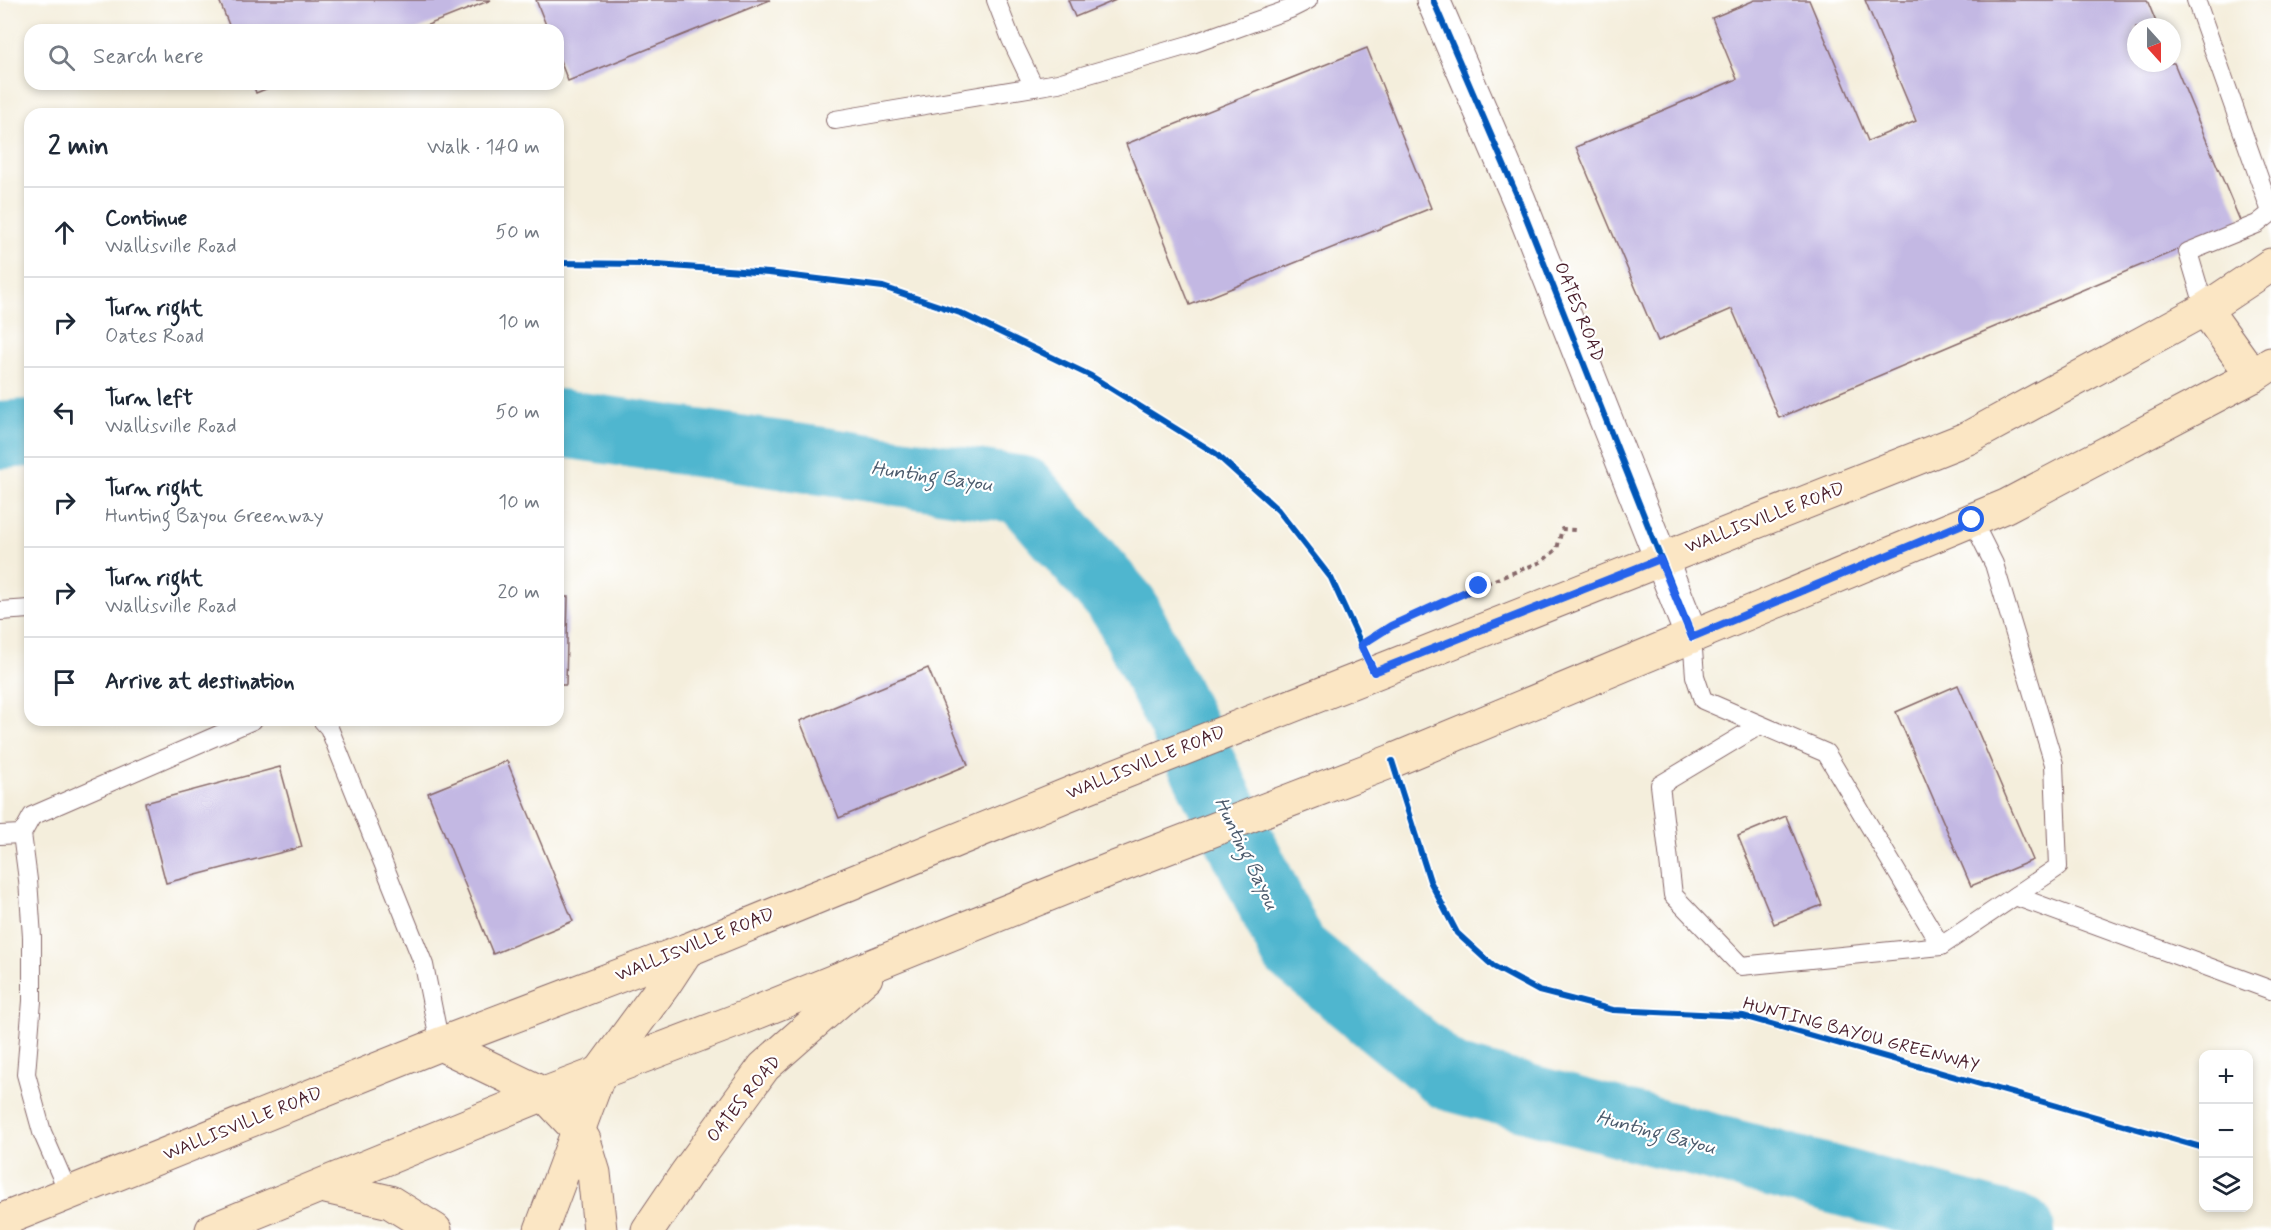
<!DOCTYPE html>
<meta charset="utf-8">
<style>
body{margin:0;font-family:Mynerve,sans-serif;background:#f2f2f3;color:#1f2937}
.controls{position:absolute;right:18px;bottom:18px;display:grid;overflow:hidden;border-radius:12px;box-shadow:0 3px 9px #0003}
.controls button{width:54px;height:54px;display:grid;place-items:center;padding:0;border:0;border-bottom:2px solid #e0e1e3;background:#fff;color:#1f2937;font:30px sans-serif}
.compass{position:absolute;left:2127px;top:18px;width:54px;height:54px;border-radius:50%;background:#fff;box-shadow:0 3px 9px #0003;rotate:159deg}
.stop{position:absolute;width:18px;height:18px;margin:-14px;border:4px solid #2563eb;border-radius:50%;background:#fff}
.stop.end{background:#2563eb;border-color:#fff;box-shadow:0 2px 6px #0008}
.list{margin:0;padding:0;list-style:none}
h2{display:flex;justify-content:space-between;align-items:center;height:78px;margin:0;padding:0 24px;font-size:26px}
h2 small{font-size:20px;font-weight:400;color:#747a83}
.list li{display:grid;grid-template-columns:39px 1fr auto;gap:18px;align-items:center;box-sizing:border-box;height:90px;padding:0 24px;border-top:2px solid #e0e1e3}
.list b{display:block;font-size:22px;white-space:nowrap}
.list p{margin:0;font-size:20px;white-space:nowrap;color:#747a83}
.list em{font-size:20px;font-style:normal;color:#747a83}
.icon{flex:none;width:33px;height:33px;fill:none;stroke:currentColor;stroke-width:2;stroke-linecap:round;stroke-linejoin:round}
.map{position:relative;flex:none;width:2271px;height:1230px;overflow:hidden}
.search{position:absolute;background:#fff;box-shadow:0 3px 9px #0003;left:24px;top:24px;width:540px;height:66px;display:flex;align-items:center;gap:15px;box-sizing:border-box;padding:0 21px;border-radius:18px;color:#747a83;font-size:22px}
.panel{position:absolute;background:#fff;box-shadow:0 3px 9px #0003;left:24px;top:108px;width:540px;height:618px;border-radius:18px}
.map>svg:first-child{display:block}
</style>
<div class="map">
<svg width="2271" height="1230" viewBox="0 0 2271 1230">
<rect width="100%" height="100%" fill="#fff"/>
<filter id="ink" filterUnits="userSpaceOnUse"><feTurbulence type="fractalNoise" baseFrequency=".0167" numOctaves="2"/><feDisplacementMap in="SourceGraphic" scale="12" xChannelSelector="R" yChannelSelector="G"/><feConvolveMatrix kernelMatrix="1 2 1 2 8 2 1 2 1" color-interpolation-filters="sRGB"/></filter>
<filter id="wash" filterUnits="userSpaceOnUse"><feTurbulence type="fractalNoise" baseFrequency=".008" numOctaves="4" result="noise"/><feDisplacementMap in="SourceGraphic" scale="24" xChannelSelector="R" yChannelSelector="G"/><feGaussianBlur stdDeviation="1.35" result="paint"/><feColorMatrix in="noise" values="0 0 0 0 0 0 0 0 0 0 0 0 0 0 0 0 0 1.4 0 .05"/><feComposite in="paint" operator="in"/></filter>
<g filter="url(#wash)">
<rect width="100%" height="100%" fill="#f4eedc"/>
<g fill="none" stroke-linecap="round" stroke-linejoin="round">
<g stroke="#50b6cf" stroke-width="68">
<polyline points="558,423 1023,490 1125,608 1294,950 1449,1077 2021,1230"/>
<polyline points="0,435 30,433"/>
</g>
</g>
<g id="blocks">
<g fill="#c3b8e3">
<polygon points="219,0 491,0 415,30 231,30"/>
<polygon points="536,0 770,0 568,81 558,55 558,30 548,30"/>
<polygon points="1068,0 1116,0 1075,17"/>
<polygon points="1755,0 1809,0 1868,141 1916,121 1865,0 2147,0 2158,27 2136,27 2136,63 2174,63 2241,223 1779,418 1732,309 1658,341 1576,147 1737,79 1712,18"/>
<polygon points="1367,48 1431,208 1190,305 1126,144"/>
<polygon points="253,84 278,84 256,93"/>
<polygon points="558,597 568,597 566,685 558,685"/>
<polygon points="928,668 968,765 839,818 800,721"/>
<polygon points="1958,685 2033,860 1971,886 1896,712"/>
<polygon points="507,761 573,921 493,954 428,793"/>
<polygon points="280,767 302,847 166,883 145,803"/>
<polygon points="1786,816 1822,905 1774,924 1738,836"/>
</g>
</g>
</g>
<g filter="url(#ink)">
<use href="#blocks" fill-opacity="0" stroke="#866769" stroke-width="1.5"/>
<g fill="none" stroke-linecap="round" stroke-linejoin="round">
<defs>
<g id="service">
<polyline points="996,0 1011,39 1034,87"/>
<polyline points="2196,0 2271,212"/>
<polyline points="835,120 1058,83 1192,44 1290,9 1308,0"/>
<polyline points="2205,309 2188,252 2257,224 2271,213"/>
<polyline points="0,611 30,609"/>
<polyline points="1692,637 1695,676 1703,700 1826,753 1941,946"/>
<polyline points="322,720 329,728 424,965 440,1044"/>
<polyline points="1760,725 1660,785 1673,895 1741,966 1941,946 2058,867 2054,764 1994,564 1972,520"/>
<polyline points="0,835 22,834"/>
<polyline points="2015,896 2271,990"/>
<polyline points="69,1194 42,1132 26,1074 32,1001 32,937 28,880 22,834 32,816 253,720"/>
</g>
<polyline id="tertiary" points="1433,0 1519,200 1692,637"/>
<g id="secondary">
<polyline points="2205,309 2253,376"/>
<polyline points="440,1044 544,1094 578,1130 584,1140 594,1173 600,1230"/>
<polyline points="321,1186 390,1202 435,1230"/>
<polyline points="0,1221 440,1044 687,950 1079,790 1968,438 2205,309 2271,265"/>
<polyline points="212,1230 544,1094 738,1020 1109,870 1392,761 1972,520 2006,506 2253,376 2271,364"/>
<polyline points="541,1230 600,1072 664,985 687,950"/>
<polyline points="648,1230 686,1174 764,1067 866,977"/>
</g>
</defs>
<use href="#service" stroke="#866769" stroke-width="20"/>
<use href="#tertiary" stroke="#866769" stroke-width="35"/>
<use href="#secondary" stroke="#866769" stroke-width="35"/>
<polyline stroke="#866769" stroke-width="4" stroke-dasharray="4.5 4.5" stroke-linecap="butt" points="1421,613 1479,586 1541,562 1557,549 1562,529 1575,530"/>
<use href="#service" stroke="#fff" stroke-width="18"/>
<use href="#tertiary" stroke="#fff" stroke-width="33"/>
<use href="#secondary" stroke="#fbe6c4" stroke-width="33"/>
<defs>
<g id="cycleway">
<polyline points="1433,0 1519,200 1692,637"/>
<polyline points="558,263 643,264 769,273 883,287 960,313 1091,376 1215,453 1278,510 1331,578 1374,672"/>
<polyline points="1392,761 1430,881 1457,933 1493,966 1539,991 1613,1010 1743,1016 2204,1148"/>
</g>
</defs>
<use href="#cycleway" stroke="#fff" stroke-width="10"/>
<use href="#cycleway" stroke="#0057b8" stroke-width="6"/>
</g>
</g>
<g fill="none" stroke-linecap="round" stroke-linejoin="round" filter="url(#ink)">
<polyline stroke="#2563eb" stroke-width="8" points="1479,586 1391,626 1361,645 1374,672 1660,559 1692,637 1972,520"/>
</g>
<g text-anchor="middle" dominant-baseline="central" stroke-width="4.5" stroke-linejoin="round" paint-order="stroke">
<g font-size="18" fill="#4a1f2b" stroke="#fff">
<text transform="translate(1579 312) rotate(68)">OATES ROAD</text>
<text transform="translate(1765 518) rotate(-21)">WALLISVILLE ROAD</text>
<text transform="translate(1146 763) rotate(-22)">WALLISVILLE ROAD</text>
<text transform="translate(695 945) rotate(-22)">WALLISVILLE ROAD</text>
<text transform="translate(1861 1035) rotate(15)">HUNTING BAYOU GREENWAY</text>
<text transform="translate(744 1099) rotate(-51)">OATES ROAD</text>
<text transform="translate(243 1124) rotate(-22)">WALLISVILLE ROAD</text>
</g>
<g font-size="20" font-style="italic" fill="#4c5b6d" stroke="#fff">
<text transform="translate(932 477) rotate(8)">Hunting Bayou</text>
<text transform="translate(1246 854) rotate(64)">Hunting Bayou</text>
<text transform="translate(1656 1133) rotate(15)">Hunting Bayou</text>
</g>
</g>
</svg>
<div class="controls">
<button>+</button>
<button>−</button>
<button><svg class="icon" aria-label="layers" viewBox="0 0 24 24"><path d="M12 4l9 5-9 5-9-5zM3 14l9 5 9-5"/></svg></button>
</div>
<svg class="compass" viewBox="-18 -18 36 36"><path d="M0-13l5 13h-10z" fill="#e53935"/><path d="M0 13l5-13h-10z" fill="#747a83"/></svg>
<div class="stop" style="left:1972px;top:520px"></div>
<div class="stop end" style="left:1479px;top:586px"></div>
<div class="search"><svg class="icon" aria-label="search" viewBox="0 0 24 24"><circle cx="10" cy="10" r="6"/><path d="M15 15l6 6"/></svg>Search here</div>
<section class="panel">
<h2>2 min<small>Walk · 140 m</small></h2>
<ul class="list">
<li><svg class="icon" aria-label="ahead" viewBox="0 0 24 24"><path d="M12 20V5M6 11l6-6 6 6"/></svg><div><b>Continue</b><p>Wallisville Road</p></div><em>50 m</em></li>
<li><svg class="icon" aria-label="right" viewBox="0 0 24 24"><path d="M7 20v-9h11M14 6l5 5-5 5"/></svg><div><b>Turn right</b><p>Oates Road</p></div><em>10 m</em></li>
<li><svg class="icon" aria-label="left" viewBox="0 0 24 24"><path d="M17 20v-9H6M10 6l-5 5 5 5"/></svg><div><b>Turn left</b><p>Wallisville Road</p></div><em>50 m</em></li>
<li><svg class="icon" aria-label="right" viewBox="0 0 24 24"><path d="M7 20v-9h11M14 6l5 5-5 5"/></svg><div><b>Turn right</b><p>Hunting Bayou Greenway</p></div><em>10 m</em></li>
<li><svg class="icon" aria-label="right" viewBox="0 0 24 24"><path d="M7 20v-9h11M14 6l5 5-5 5"/></svg><div><b>Turn right</b><p>Wallisville Road</p></div><em>20 m</em></li>
<li><svg class="icon" aria-label="arrive" viewBox="0 0 24 24"><path d="M6 21V4h12l-3 4 3 4H6"/></svg><div><b>Arrive at destination</b></div></li>
</ul>
</section>
</div>
